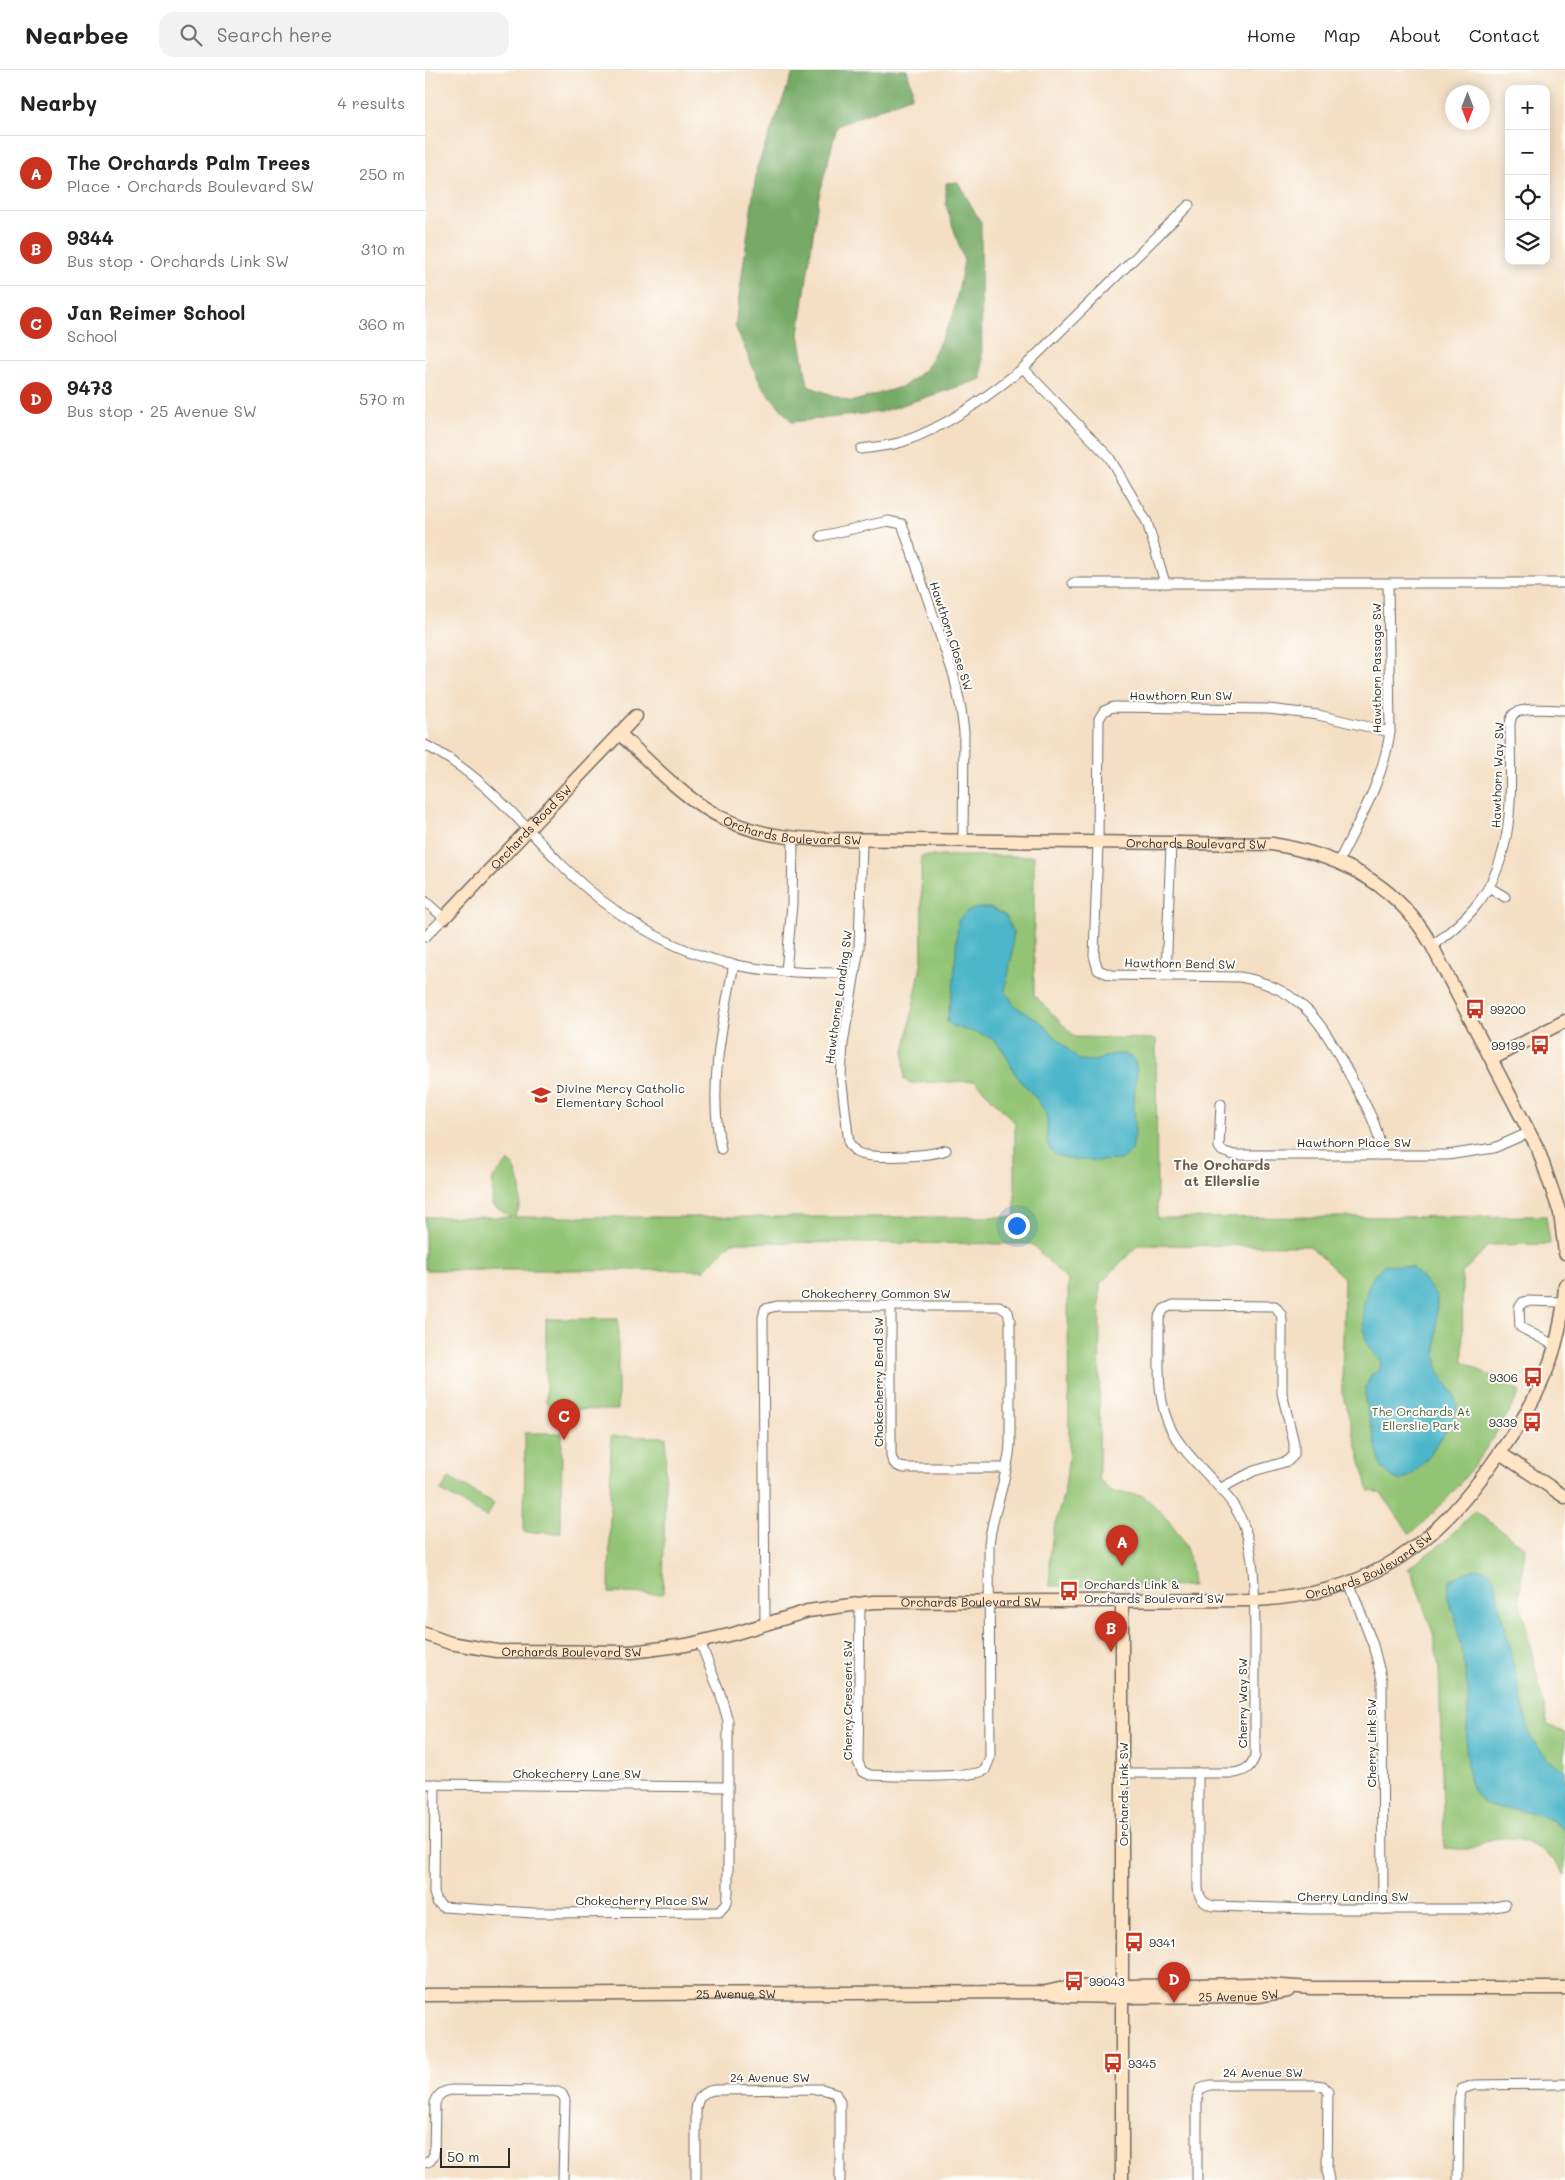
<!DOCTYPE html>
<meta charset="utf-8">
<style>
body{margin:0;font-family:Mali,sans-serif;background:#f2f2f2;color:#222}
.controls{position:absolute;right:15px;top:15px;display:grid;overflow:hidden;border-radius:10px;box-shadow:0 2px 12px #0003}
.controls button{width:45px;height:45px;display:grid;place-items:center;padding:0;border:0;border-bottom:1px solid #e0e0e0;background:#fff;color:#222;font:25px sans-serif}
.compass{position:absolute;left:1020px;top:15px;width:45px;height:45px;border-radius:50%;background:#fff;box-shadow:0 2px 12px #0003;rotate:180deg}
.scale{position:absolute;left:15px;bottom:12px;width:70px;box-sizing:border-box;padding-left:5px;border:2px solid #2b2b2b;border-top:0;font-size:14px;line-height:18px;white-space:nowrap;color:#2b2b2b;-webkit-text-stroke:4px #fdfcf7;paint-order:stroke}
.you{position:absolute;left:591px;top:1155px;width:18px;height:18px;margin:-12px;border:4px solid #fff;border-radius:50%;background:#1a73e8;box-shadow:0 0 0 8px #1a73e833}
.badge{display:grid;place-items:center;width:32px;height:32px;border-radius:50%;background:#c8321e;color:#fff;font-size:16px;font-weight:700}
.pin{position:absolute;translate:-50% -41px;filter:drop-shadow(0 1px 2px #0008)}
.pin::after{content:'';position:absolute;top:26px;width:18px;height:15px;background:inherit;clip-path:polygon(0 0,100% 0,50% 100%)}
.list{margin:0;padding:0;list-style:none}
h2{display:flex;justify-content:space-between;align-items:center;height:65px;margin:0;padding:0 20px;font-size:21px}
h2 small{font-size:16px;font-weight:400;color:#767676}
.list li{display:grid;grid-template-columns:32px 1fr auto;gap:15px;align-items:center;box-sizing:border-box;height:75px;padding:0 20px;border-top:1px solid #e0e0e0}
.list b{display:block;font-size:19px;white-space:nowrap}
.list p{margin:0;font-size:16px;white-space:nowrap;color:#767676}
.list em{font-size:16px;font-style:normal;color:#767676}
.icon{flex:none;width:28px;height:28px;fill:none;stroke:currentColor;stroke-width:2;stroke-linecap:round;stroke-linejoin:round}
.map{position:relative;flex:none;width:1140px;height:2110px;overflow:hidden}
header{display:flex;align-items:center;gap:30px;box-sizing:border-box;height:70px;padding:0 25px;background:#fff;border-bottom:1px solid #e0e0e0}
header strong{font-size:24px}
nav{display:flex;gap:28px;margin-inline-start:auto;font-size:18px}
.search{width:350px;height:45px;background:#f2f2f2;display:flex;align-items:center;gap:12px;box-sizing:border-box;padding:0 18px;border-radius:15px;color:#767676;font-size:19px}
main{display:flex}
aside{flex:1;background:#fff}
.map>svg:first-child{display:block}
</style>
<header>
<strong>Nearbee</strong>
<div class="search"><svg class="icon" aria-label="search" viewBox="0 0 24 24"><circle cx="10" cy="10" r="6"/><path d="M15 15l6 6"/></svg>Search here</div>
<nav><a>Home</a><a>Map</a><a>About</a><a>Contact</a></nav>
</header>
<main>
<aside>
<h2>Nearby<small>4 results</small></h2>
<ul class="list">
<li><span class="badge">A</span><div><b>The Orchards Palm Trees</b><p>Place · Orchards Boulevard SW</p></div><em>250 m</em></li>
<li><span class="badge">B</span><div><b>9344</b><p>Bus stop · Orchards Link SW</p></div><em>310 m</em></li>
<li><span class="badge">C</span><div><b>Jan Reimer School</b><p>School</p></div><em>360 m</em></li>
<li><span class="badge">D</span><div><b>9473</b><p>Bus stop · 25 Avenue SW</p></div><em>570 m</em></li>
</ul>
</aside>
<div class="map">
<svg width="1140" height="2110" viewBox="0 0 1140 2110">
<rect width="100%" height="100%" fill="#fdfcf7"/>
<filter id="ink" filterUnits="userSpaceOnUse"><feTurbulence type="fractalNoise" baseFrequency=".02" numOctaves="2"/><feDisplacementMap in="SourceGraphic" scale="10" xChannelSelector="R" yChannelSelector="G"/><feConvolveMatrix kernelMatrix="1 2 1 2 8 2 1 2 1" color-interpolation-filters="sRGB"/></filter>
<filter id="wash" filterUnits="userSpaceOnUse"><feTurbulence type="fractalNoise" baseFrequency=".0096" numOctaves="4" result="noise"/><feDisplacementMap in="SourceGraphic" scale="20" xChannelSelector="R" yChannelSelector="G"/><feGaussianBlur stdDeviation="1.12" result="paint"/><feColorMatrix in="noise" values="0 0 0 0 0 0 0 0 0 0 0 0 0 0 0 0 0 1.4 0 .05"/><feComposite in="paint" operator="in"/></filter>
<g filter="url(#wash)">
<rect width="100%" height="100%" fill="#f4dfc4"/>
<g fill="#93c475" stroke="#5f7850">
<path d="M496,786H609V925L650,967L731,969L732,1148L1121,1146L1125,1174L1064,1175L1037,1203L1038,1291L1095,1322C1066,1375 1032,1425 985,1464L956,1423L944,1421L917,1322L919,1208L885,1176L713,1175L675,1214L674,1409L686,1422L718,1425C748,1454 767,1471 768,1516H625V1488L628,1462L639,1423L644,1386L643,1211L607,1174L307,1172L279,1200H0V1147H86L67,1135L68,1108L83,1092H85C96,1104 100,1136 89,1147H590V1053L550,1011L486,1013L479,1009V983L497,890Z"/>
<polygon points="121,1249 193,1249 193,1340 127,1339 121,1332"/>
<polygon points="100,1363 137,1363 136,1463 99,1462"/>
<polygon points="186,1366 241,1367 238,1524 184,1523"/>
<polygon points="24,1408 69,1433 62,1447 16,1421"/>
<path d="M1049,1441L1100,1477L1094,1527L1123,1655L1140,1663V1805C1126,1782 1097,1763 1068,1769C1060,1771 1052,1777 1043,1779C1036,1780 1027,1778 1019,1778L1014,1598L1008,1563L987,1504L983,1498L1020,1471Z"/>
</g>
<polygon fill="#76aa66" stroke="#506a48" points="369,0 482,0 487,17 487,26 412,56 393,130 374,264 383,316 426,332 479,316 501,299 528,246 539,191 521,135 521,113 533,112 556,153 557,309 456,342 367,352 336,315 310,256 332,97"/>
<g fill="#4cb6c9" stroke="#3c707a">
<path d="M552,838H566L581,846L588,863L587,885L580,921L590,936L613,950L654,990L670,991L687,984H699L709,989L712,1000L709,1026L710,1064L707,1081L695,1090C680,1091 632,1093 625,1079C620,1070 623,1058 622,1049C618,1031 601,1019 591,1005C585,995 580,980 571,972C557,960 536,963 522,952L529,910L533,850L541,842Z"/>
<path d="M961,1194L986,1197L999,1210L1012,1226L1011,1284L1013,1300L1031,1329L1032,1339L1023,1358L999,1393L986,1406L975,1411L967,1407L956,1396L940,1330V1319L946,1305L955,1300L956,1292C952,1287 944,1280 942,1273C934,1249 938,1208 961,1194Z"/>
<path d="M1054,1498C1071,1504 1071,1507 1072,1525L1105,1666L1120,1687L1140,1701V1760C1127,1747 1106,1742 1088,1739C1079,1738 1067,1739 1059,1733C1031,1711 1045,1655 1043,1624C1041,1598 1034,1571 1030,1545C1023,1533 1021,1525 1025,1511L1038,1503Z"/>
</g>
</g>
<g filter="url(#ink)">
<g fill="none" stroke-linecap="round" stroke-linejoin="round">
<defs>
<g id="street">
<path d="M436,379C449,377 464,376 477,372C524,356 560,328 598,298"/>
<polyline points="396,466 463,451 477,454 529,606 536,639 539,662 538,771"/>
<polyline points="648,513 1140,513"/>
<polyline points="740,513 722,452 684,387 598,298 764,135"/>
<path d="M0,675C55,702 96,753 138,796C184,843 245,881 310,895C350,903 390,903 430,903"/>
<path d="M437,770L434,878L418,974L416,1006L423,1065L424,1073L431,1082C445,1090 505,1086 521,1080"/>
<path d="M914,791C935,748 958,711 965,662L963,515"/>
<polyline points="1064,817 1080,827"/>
<polyline points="0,831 19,848 0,867"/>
<path d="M1007,876C1022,864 1038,852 1050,837C1093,785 1085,717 1085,654C1086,650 1086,645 1090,643C1098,637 1129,640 1140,640"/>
<polyline points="361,902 367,834 368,769"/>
<polyline points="741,905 746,774"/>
<polyline points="796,1034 794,1077 797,1081 809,1085 1022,1085 1069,1078 1105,1062"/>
<path d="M296,1079C283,1018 297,954 309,894"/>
<path d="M955,1085C956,1060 942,1038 931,1017C901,961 883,919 815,907L686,905L673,900L669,886L673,773L674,649L679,641L688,637L844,639L893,645L965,662"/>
<path d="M466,1236V1385C467,1393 472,1397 480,1398H581"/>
<polyline points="1129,1275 1095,1257 1094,1238 1098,1232 1102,1231 1138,1232"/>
<polyline points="924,1512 948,1575 957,1610 958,1839"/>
<path d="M340,1553L338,1248L340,1239L352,1236H574L583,1242L585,1251V1374C583,1408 568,1440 564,1474L565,1688L560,1700C547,1709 465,1706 445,1705L437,1701L433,1692L435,1533"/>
<path d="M698,1703H809C821,1701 826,1697 830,1686C830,1644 830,1603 830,1561C829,1527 831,1492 820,1459C807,1419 769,1399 748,1363C729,1330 735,1284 734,1248L739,1239L748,1235L850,1236L856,1244L857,1251V1323L869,1373V1385L863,1391L829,1401L796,1418"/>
<path d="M773,1703V1818C774,1829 779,1834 789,1836L885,1839H1058L1080,1835"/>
<polyline points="0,1714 303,1717"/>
<polyline points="10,1714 9,1823 12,1832 18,1837 108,1843 294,1842 302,1833 303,1823 303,1651 295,1623 275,1572"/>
<path d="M0,2093L5,2091L9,2085L10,2033C13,2024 18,2021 27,2020L130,2021L137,2024L140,2030L138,2110"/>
<path d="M271,2110V2039C273,2027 277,2022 289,2020L397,2019L410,2023L415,2032V2110"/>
<polyline points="772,2110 772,2029 775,2019 785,2015 890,2015 898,2016 903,2022 902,2100 904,2110"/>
<polyline points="1033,2110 1034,2029 1037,2019 1049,2015 1140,2014"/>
</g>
<g id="secondary">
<path id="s1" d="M195,664C259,725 295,767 390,769L847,774C914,785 973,814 1007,876L1113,1079L1135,1143L1140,1183"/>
<path id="s2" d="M19,848L211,646"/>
<polyline points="1067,989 1140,951"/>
<polyline points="1075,1383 1140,1427"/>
<polyline points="697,1531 697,2110"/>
<path id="s3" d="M0,1564L25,1573L72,1581L207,1582L261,1575L308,1564L383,1541L448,1532L830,1530C874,1528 918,1519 957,1498C1008,1470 1041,1431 1073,1385C1089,1363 1105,1339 1116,1314C1130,1284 1138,1248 1140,1215"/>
<path id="s4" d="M628,1923L643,1926L698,1927L833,1926L863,1921"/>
<path id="s5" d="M0,1925L621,1922L643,1917L829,1914L887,1918H1140"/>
</g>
</defs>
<use href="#street" stroke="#716a61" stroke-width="11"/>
<use href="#secondary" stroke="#716a61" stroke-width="15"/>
<use href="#street" stroke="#fff" stroke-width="9"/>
<use href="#secondary" stroke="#ffe4c6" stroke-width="12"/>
</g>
</g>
<defs>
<symbol id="bus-bare" viewBox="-9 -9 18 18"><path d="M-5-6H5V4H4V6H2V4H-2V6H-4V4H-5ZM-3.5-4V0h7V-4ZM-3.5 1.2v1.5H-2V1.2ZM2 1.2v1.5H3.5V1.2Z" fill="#c8321e" stroke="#fdfcf7" stroke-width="2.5" paint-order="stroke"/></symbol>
<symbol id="school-bare" viewBox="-9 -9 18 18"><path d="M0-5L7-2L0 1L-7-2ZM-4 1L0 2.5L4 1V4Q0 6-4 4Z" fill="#c8321e" stroke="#fdfcf7" stroke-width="2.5" paint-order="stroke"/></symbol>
</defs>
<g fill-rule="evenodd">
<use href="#bus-bare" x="1036" y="925" width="28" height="28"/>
<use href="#bus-bare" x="1101" y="961" width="28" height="28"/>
<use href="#school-bare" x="102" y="1011" width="28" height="28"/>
<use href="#bus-bare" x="1094" y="1293" width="28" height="28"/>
<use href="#bus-bare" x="1093" y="1338" width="28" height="28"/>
<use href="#bus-bare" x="630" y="1507" width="28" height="28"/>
<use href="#bus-bare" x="695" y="1858" width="28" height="28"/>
<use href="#bus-bare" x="635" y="1897" width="28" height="28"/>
<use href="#bus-bare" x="674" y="1979" width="28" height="28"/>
</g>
<g text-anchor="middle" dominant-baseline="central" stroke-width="4" stroke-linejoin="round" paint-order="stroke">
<g font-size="12" fill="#2b2b2b" stroke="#fdfcf7">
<text transform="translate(527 566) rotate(72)">Hawthorn Close SW</text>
<text transform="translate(951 598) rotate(-90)">Hawthorn Passage SW</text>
<text x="756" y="625">Hawthorn Run SW</text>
<text transform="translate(1072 705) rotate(-88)">Hawthorn Way SW</text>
<text stroke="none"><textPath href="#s2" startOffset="126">Orchards Road SW</textPath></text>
<text stroke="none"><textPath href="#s1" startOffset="205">Orchards Boulevard SW</textPath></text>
<text stroke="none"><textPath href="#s1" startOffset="610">Orchards Boulevard SW</textPath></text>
<text transform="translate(755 893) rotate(1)">Hawthorn Bend SW</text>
<text transform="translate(413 927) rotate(-82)">Hawthorne Landing SW</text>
<text x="929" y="1072">Hawthorn Place SW</text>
<text x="451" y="1223">Chokecherry Common SW</text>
<text transform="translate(453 1312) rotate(-90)">Chokecherry Bend SW</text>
<text stroke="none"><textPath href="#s3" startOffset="959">Orchards Boulevard SW</textPath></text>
<text stroke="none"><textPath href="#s3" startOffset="554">Orchards Boulevard SW</textPath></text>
<text stroke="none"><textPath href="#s3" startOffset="149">Orchards Boulevard SW</textPath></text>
<text transform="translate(422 1630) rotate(-90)">Cherry Crescent SW</text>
<text transform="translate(817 1633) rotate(-90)">Cherry Way SW</text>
<text transform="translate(946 1673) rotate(-90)">Cherry Link SW</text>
<text x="152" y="1703">Chokecherry Lane SW</text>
<text transform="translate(698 1724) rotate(-90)">Orchards Link SW</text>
<text x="928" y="1826">Cherry Landing SW</text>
<text x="217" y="1830">Chokecherry Place SW</text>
<text stroke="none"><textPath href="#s5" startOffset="311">25 Avenue SW</textPath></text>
<text stroke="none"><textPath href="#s4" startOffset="186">25 Avenue SW</textPath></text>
<text x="838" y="2002">24 Avenue SW</text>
<text x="345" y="2007">24 Avenue SW</text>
</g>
<g font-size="12" fill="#2b2b2b" stroke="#fdfcf7" text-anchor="start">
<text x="1065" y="939">99200</text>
<text x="1100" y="975" text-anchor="end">99199</text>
<text x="131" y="1018">Divine Mercy Catholic<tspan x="131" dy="14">Elementary School</tspan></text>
<text x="1093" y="1307" text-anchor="end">9306</text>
<text x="1092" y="1352" text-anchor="end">9339</text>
<text x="659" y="1514">Orchards Link &amp;<tspan x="659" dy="14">Orchards Boulevard SW</tspan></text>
<text x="724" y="1872">9341</text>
<text x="664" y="1911">99043</text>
<text x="703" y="1993">9345</text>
</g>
<g font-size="12" fill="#4f6145" stroke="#fdfcf7">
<text x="996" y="1341">The Orchards At<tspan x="996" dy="14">Ellerslie Park</tspan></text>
</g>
<g font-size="14" font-weight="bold" fill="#6b5c4b" stroke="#fdfcf7">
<text x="797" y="1094">The Orchards<tspan x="797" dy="16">at Ellerslie</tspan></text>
</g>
</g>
</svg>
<div class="controls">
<button>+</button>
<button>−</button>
<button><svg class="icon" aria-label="locate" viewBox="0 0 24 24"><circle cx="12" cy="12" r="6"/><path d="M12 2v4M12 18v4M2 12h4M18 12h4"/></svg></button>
<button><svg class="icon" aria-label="layers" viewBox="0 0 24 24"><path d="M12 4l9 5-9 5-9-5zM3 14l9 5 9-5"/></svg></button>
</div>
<svg class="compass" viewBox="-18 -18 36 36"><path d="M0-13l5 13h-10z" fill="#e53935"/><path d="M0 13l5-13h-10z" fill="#767676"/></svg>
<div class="scale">50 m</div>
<div class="you"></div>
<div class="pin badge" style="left:697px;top:1496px">A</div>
<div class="pin badge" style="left:686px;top:1582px">B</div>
<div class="pin badge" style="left:139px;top:1370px">C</div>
<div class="pin badge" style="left:749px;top:1933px">D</div>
</div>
</main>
